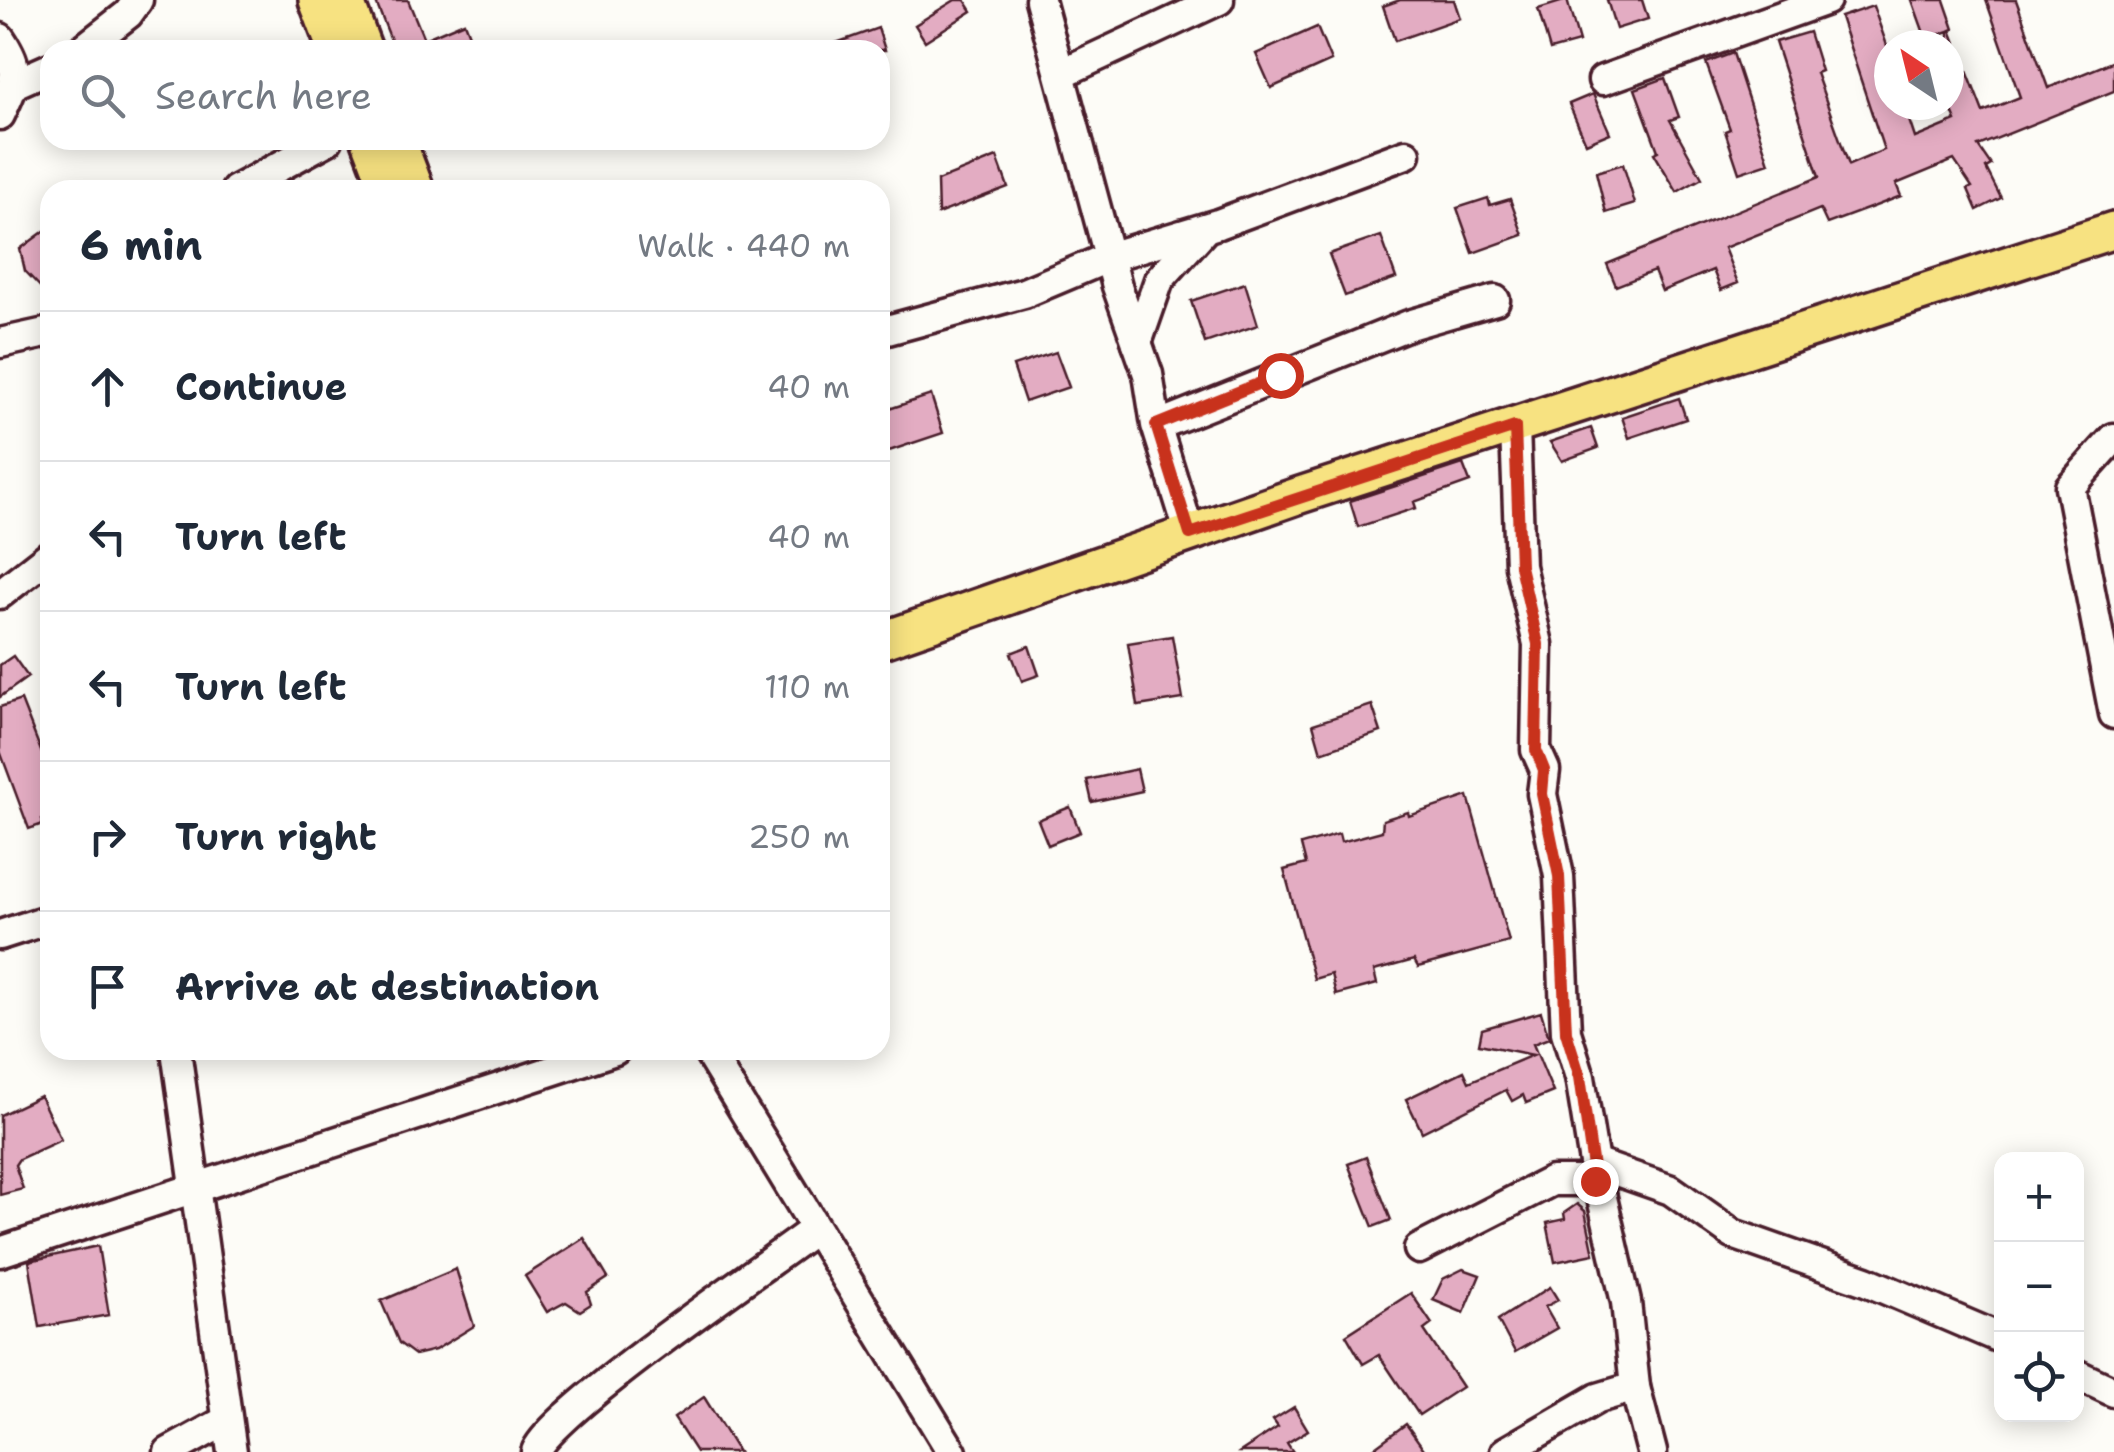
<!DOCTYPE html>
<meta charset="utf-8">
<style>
body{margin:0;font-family:"Shantell Sans",sans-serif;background:#f6f6f7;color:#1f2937}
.controls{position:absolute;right:30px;bottom:30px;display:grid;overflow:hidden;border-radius:20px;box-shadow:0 5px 25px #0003}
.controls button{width:90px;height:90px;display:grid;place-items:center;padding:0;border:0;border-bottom:2px solid #e0e1e3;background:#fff;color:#1f2937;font:50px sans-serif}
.compass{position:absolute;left:1874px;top:30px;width:90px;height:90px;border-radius:50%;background:#fff;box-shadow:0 5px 25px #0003;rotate:325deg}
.stop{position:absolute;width:30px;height:30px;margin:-22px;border:8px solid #c8321e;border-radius:50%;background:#fff}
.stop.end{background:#c8321e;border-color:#fff;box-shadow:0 2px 10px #0008}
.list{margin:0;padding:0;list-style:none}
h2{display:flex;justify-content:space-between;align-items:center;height:130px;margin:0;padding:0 40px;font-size:42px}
h2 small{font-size:32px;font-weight:400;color:#747a83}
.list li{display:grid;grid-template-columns:65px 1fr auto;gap:30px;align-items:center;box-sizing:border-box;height:150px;padding:0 40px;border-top:2px solid #e0e1e3}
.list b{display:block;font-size:38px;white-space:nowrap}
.list em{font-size:32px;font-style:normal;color:#747a83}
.icon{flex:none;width:55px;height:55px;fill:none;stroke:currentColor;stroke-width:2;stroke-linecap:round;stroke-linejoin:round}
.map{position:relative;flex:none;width:2114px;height:1452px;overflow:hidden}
.search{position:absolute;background:#fff;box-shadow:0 5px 25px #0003;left:40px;top:40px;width:850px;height:110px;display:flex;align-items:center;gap:25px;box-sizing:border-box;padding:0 35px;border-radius:30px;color:#747a83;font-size:38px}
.panel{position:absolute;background:#fff;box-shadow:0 5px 25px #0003;left:40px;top:180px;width:850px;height:880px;border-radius:30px}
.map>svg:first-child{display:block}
</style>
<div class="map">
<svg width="2114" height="1452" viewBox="0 0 2114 1452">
<rect width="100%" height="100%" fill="#fdfcf7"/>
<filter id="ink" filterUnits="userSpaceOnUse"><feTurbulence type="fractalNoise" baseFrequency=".01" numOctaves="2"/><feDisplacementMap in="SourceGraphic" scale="20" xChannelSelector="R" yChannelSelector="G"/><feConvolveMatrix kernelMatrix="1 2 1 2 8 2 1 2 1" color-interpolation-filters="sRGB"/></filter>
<g filter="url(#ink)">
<g fill="#e3acc2" stroke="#4a1f2b" stroke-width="2.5">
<polygon points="375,0 408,0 424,39 464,22 475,50 395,50"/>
<polygon points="955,0 965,0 972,11 925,41 915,25"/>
<polygon points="1400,0 1454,0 1460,18 1395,41 1383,6"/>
<polygon points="1567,0 1579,42 1550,50 1538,9"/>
<polygon points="1607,0 1642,0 1648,19 1616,29"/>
<polygon points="1912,0 1944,0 1954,29 1951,30 1983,112 2020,97 1986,0 2016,0 2048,88 2114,61 2114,91 1978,146 1991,165 1986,168 2001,198 1977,210 1968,189 1972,187 1954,160 1896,184 1901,196 1878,205 1827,224 1820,209 1724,248 1738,283 1721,290 1713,270 1662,291 1654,271 1616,286 1607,264 1819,177 1775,42 1809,32 1821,71 1816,73 1849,165 1884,150 1840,17 1873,6 1889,51 1889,105 1904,105 1915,138 1956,121 1949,104 1949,31 1926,39"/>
<polygon points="1317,27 1331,61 1271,88 1256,54"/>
<polygon points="878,28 885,50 822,50 822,48"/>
<polygon points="1733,53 1769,163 1739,173 1725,131 1730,129 1706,63"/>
<polygon points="1665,78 1679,117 1670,120 1702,178 1677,192 1654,153 1658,151 1635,89"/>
<polygon points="1593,94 1610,133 1586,143 1569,104"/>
<polygon points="997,157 1008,187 938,214 937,181"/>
<polygon points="1623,164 1635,204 1606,213 1596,172"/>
<polygon points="1488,198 1490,205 1510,199 1523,235 1473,253 1457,208"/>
<polygon points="50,227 50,297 25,271 20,249"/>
<polygon points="1381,236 1396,278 1345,296 1329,254"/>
<polygon points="1245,283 1258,325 1205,343 1191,301"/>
<polygon points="1056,352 1069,387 1025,402 1013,366"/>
<polygon points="931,395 943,433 883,453 880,412"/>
<polygon points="1679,398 1686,419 1629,438 1622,417"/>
<polygon points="1591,428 1598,448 1562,461 1550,442"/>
<polygon points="1463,464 1470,482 1414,502 1416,508 1358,527 1350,501"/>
<polygon points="1172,636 1183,699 1138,706 1128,643"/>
<polygon points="1029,646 1039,675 1022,681 1011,653"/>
<polygon points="13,656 28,677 0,697 0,665"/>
<polygon points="21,700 50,774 50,815 42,819 43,824 29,829 0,751 0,707"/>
<polygon points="1372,705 1381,732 1321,752 1313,724"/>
<polygon points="1137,769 1142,791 1092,802 1087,780"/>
<polygon points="1468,796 1509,942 1418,967 1414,960 1374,971 1377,984 1336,995 1331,974 1314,979 1284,870 1306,864 1301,845 1339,834 1341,842 1382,831 1383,820 1408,812 1409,816"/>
<polygon points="1070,807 1080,832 1048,845 1038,820"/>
<polygon points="1541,1012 1549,1038 1533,1044 1553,1092 1526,1103 1523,1095 1512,1101 1506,1090 1422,1132 1406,1099 1464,1071 1469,1082 1533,1055 1479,1044 1482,1029"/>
<polygon points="40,1096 61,1140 19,1159 15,1165 23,1189 0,1195 0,1115"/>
<polygon points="1366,1157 1391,1220 1373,1227 1348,1164"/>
<polygon points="1577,1204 1585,1211 1594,1254 1555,1262 1547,1223 1565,1219 1564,1213"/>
<polygon points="584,1238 608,1278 587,1292 591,1304 580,1311 566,1302 547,1312 525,1276"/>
<polygon points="98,1246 109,1315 40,1327 29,1261"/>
<polygon points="456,1269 474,1326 435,1350 415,1355 399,1343 381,1301"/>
<polygon points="1463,1269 1480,1275 1464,1313 1433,1300 1443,1279"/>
<polygon points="1550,1287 1558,1300 1545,1307 1557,1328 1515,1352 1498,1320"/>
<polygon points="1411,1293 1432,1324 1424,1330 1462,1387 1419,1415 1379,1355 1363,1364 1346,1335"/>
<polygon points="704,1397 738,1452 696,1452 674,1418"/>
<polygon points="1294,1407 1308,1430 1287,1443 1293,1452 1240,1452 1278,1427 1273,1420"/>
<polygon points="1406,1424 1426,1452 1368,1452"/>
</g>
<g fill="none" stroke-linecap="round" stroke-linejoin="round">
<defs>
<g id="minor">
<polyline points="1040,0 1117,286 1148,374 1156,425 1190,534"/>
<path d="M0,38C22,71 16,80 0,115"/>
<polyline points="82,50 128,14 138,0"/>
<polyline points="1062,73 1219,0"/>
<polyline points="1603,80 1826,0"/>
<polyline points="14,84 50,68"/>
<polyline points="236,190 328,140"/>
<polyline points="880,332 1024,293 1112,256 1218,224 1406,154"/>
<polyline points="0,343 50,332"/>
<polyline points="1137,343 1159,280 1204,230"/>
<polyline points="1159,425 1409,325 1495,300"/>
<polyline points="1515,427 1520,566 1538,644 1536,750 1545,770 1542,794 1559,876 1566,1032 1580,1077 1594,1163"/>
<polyline points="2114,438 2070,487 2114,714"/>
<polyline points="0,594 50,555"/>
<polyline points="0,935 50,919"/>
<polyline points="176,1050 232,1452"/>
<polyline points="707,1050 952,1452"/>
<polyline points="1419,1249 1552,1181 1595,1181"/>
<polyline points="0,1252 615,1050"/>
<polyline points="2076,1374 2114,1392"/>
<polyline points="1635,1387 1626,1302 1594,1163 1671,1190 1733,1234 1866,1281 2002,1339"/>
<polyline points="169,1452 227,1420"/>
<path d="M536,1452C549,1413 769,1264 815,1229"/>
<polyline points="1505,1452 1598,1398 1635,1387 1652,1452"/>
</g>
<g id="major">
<polyline points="317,0 336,50"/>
<polyline points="345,0 364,50"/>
<polyline points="370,140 389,190"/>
<polyline points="397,140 416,190"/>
<polyline points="880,641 1300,495 2114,230"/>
</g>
</defs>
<use href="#minor" stroke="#4a1f2b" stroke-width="35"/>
<use href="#major" stroke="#4a1f2b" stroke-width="42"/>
<use href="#minor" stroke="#fdfcf7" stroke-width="28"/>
<use href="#major" stroke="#f7e281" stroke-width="35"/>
</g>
</g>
<g fill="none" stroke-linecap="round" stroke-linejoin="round" filter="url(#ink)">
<polyline stroke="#c8321e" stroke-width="12" points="1280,375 1156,425 1190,534 1515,427 1520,566 1538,644 1536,750 1544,770 1542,794 1559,876 1566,1032 1580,1077 1595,1181"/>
</g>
</svg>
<div class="controls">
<button>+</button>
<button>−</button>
<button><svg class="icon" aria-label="locate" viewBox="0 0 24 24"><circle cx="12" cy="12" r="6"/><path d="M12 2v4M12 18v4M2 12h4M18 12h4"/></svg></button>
</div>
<svg class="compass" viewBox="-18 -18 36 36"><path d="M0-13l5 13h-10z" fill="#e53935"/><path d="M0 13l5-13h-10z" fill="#747a83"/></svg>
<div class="stop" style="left:1280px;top:375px"></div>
<div class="stop end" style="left:1595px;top:1181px"></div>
<div class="search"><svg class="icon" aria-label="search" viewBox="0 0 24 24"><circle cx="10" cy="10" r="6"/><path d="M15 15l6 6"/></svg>Search here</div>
<section class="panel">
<h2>6 min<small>Walk · 440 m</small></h2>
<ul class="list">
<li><svg class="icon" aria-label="ahead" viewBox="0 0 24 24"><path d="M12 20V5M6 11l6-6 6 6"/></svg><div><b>Continue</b></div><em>40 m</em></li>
<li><svg class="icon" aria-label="left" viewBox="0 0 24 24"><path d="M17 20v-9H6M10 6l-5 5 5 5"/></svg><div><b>Turn left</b></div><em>40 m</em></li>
<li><svg class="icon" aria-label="left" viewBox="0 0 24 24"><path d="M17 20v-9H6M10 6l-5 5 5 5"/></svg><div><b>Turn left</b></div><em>110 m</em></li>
<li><svg class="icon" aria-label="right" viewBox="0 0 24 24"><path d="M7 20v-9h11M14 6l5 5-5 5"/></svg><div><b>Turn right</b></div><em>250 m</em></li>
<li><svg class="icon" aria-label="arrive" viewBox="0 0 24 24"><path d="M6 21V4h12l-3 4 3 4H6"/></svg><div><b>Arrive at destination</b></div></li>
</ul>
</section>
</div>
